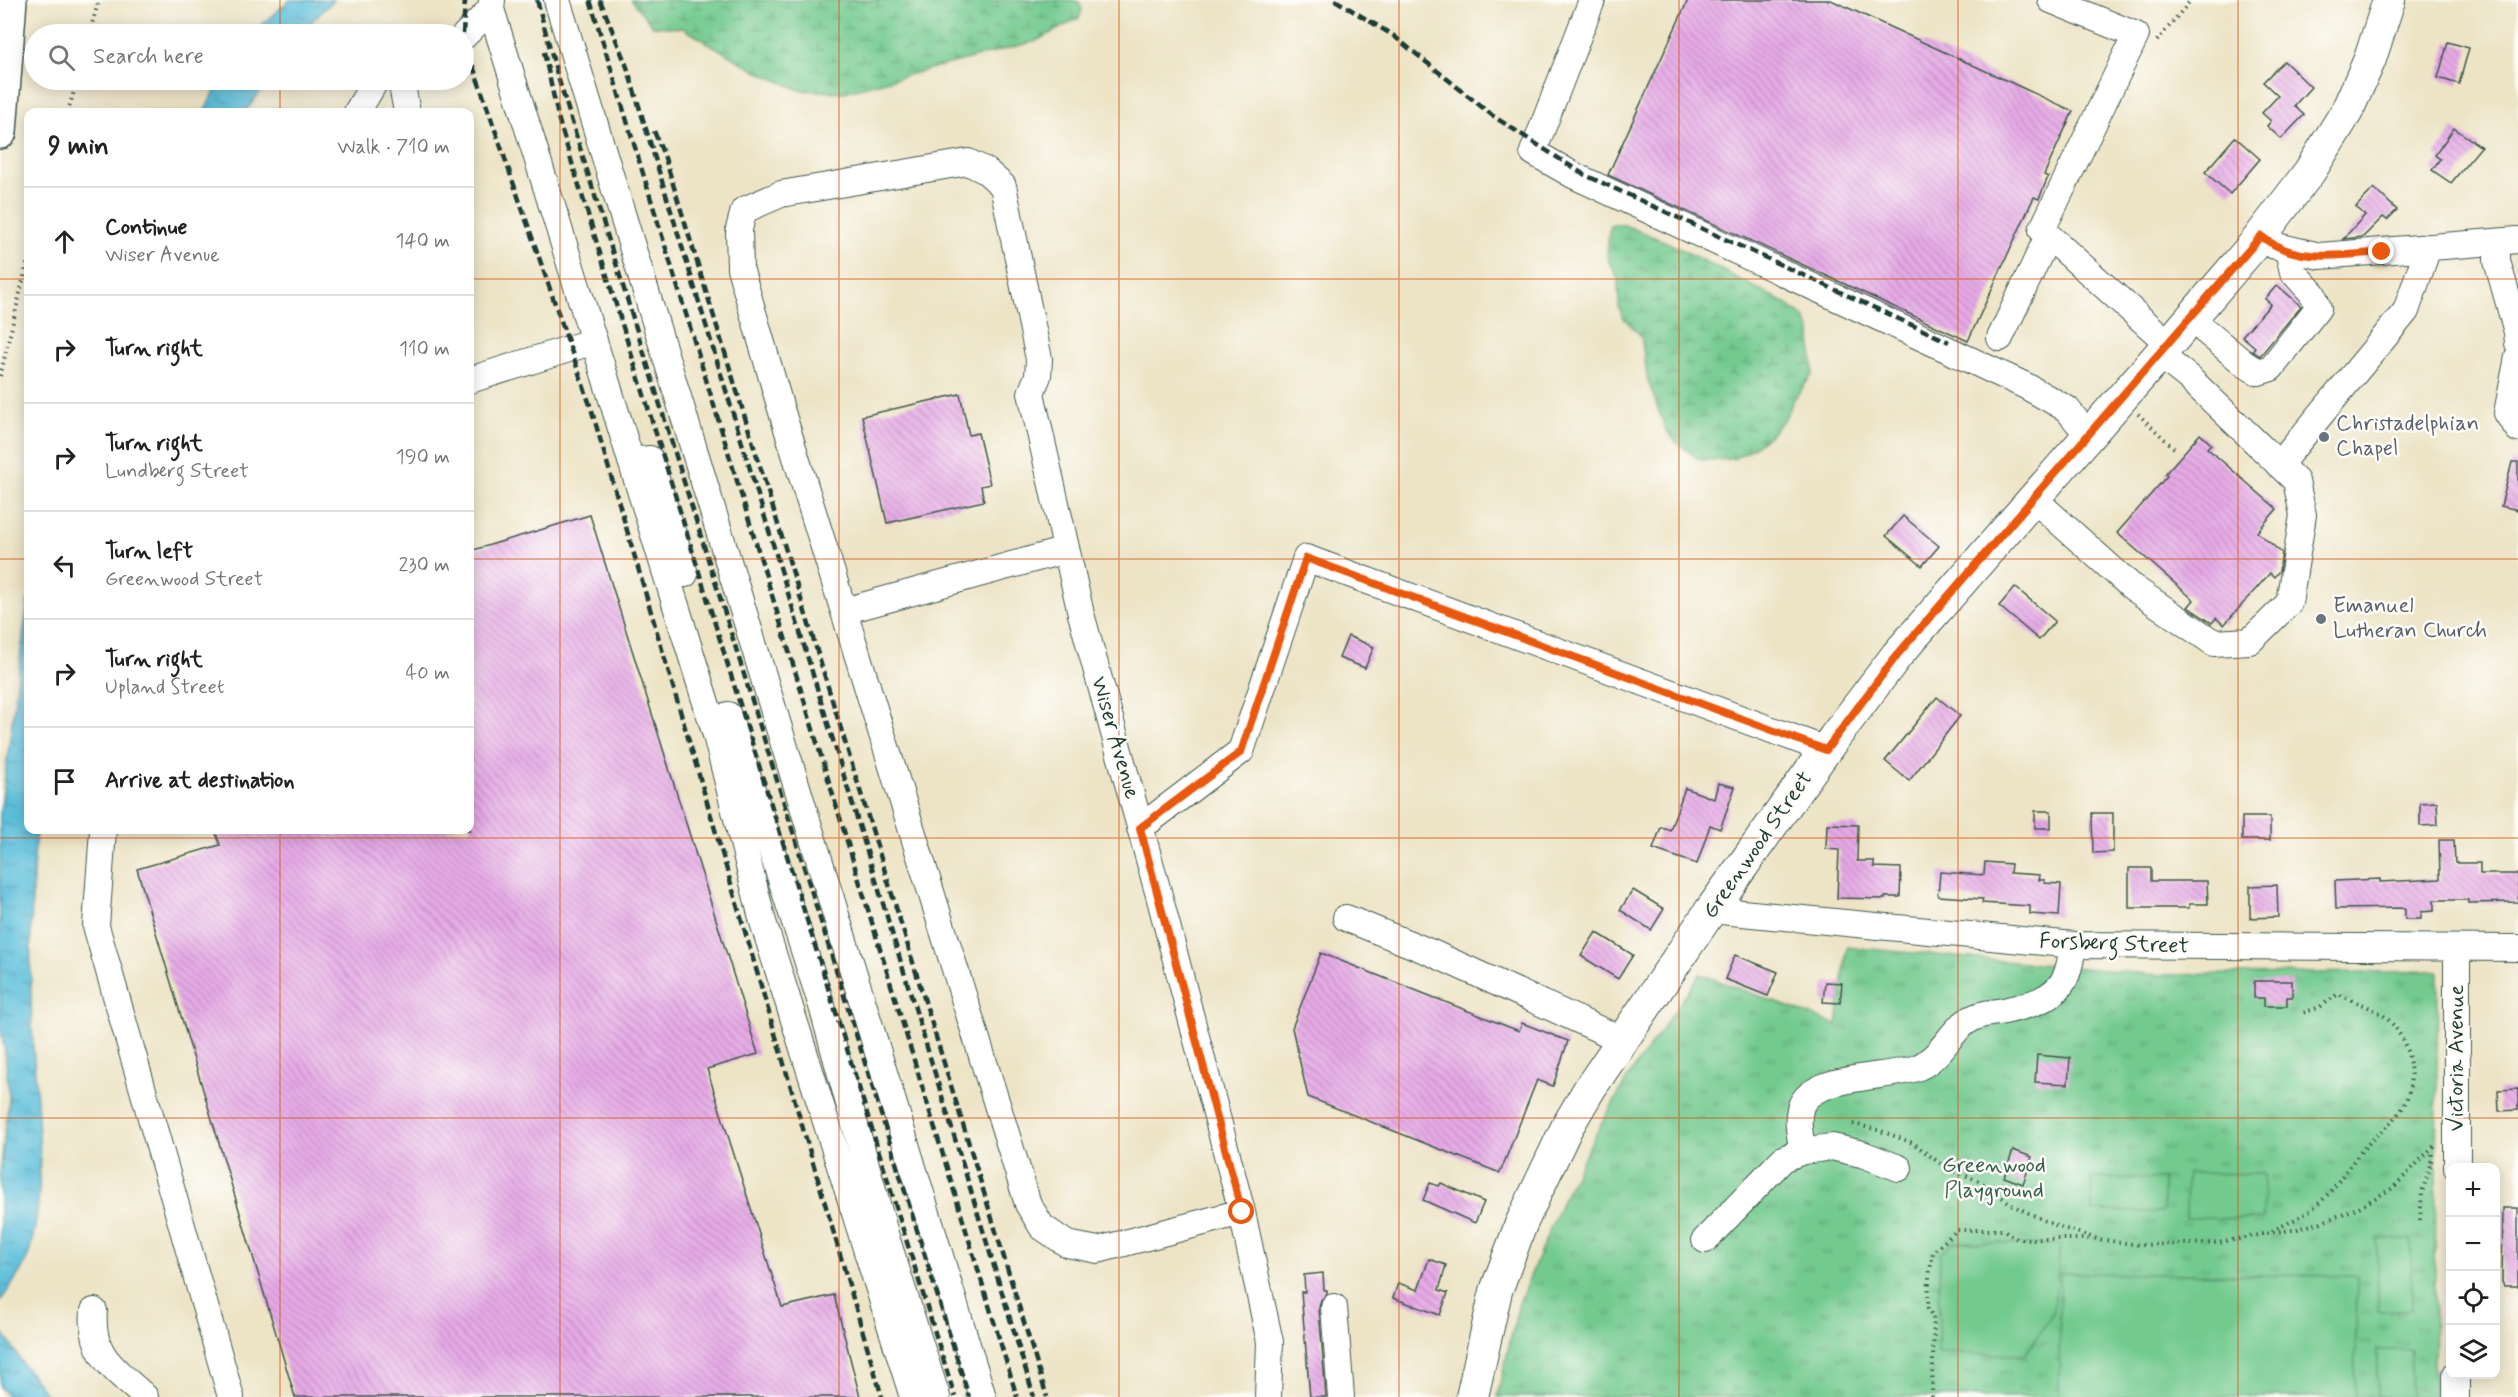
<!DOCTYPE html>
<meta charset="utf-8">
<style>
body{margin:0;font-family:Mynerve,sans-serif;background:#f6f6f6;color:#222}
.controls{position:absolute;right:18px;bottom:18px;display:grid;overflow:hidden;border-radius:12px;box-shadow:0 3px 15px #0003}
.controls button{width:54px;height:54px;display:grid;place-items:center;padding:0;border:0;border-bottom:2px solid #e0e0e0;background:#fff;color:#222;font:30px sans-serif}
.stop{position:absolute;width:18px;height:18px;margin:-14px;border:4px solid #ea580c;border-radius:50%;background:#fff}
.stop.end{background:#ea580c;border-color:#fff;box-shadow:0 2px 6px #0008}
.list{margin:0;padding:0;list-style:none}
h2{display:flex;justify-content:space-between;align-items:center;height:78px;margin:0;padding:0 24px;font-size:26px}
h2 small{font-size:20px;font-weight:400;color:#767676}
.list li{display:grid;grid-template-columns:39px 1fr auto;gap:18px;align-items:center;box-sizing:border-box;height:108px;padding:0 24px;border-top:2px solid #e0e0e0}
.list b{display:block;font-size:22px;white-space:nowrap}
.list p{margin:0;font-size:20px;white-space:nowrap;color:#767676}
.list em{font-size:20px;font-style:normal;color:#767676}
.icon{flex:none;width:33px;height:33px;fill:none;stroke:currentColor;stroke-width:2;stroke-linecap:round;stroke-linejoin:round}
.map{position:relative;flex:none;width:2518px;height:1397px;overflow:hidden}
.search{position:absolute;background:#fff;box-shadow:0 3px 15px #0003;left:24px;top:24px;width:450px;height:66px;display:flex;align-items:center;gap:15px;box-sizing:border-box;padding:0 21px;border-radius:33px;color:#767676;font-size:22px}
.panel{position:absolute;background:#fff;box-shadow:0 3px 15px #0003;left:24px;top:108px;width:450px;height:726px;border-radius:12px}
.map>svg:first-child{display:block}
</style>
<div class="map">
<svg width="2518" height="1397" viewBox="0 0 2518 1397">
<defs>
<pattern id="grass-tufts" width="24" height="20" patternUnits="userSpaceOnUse" patternTransform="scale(1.5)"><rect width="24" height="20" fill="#73ca8f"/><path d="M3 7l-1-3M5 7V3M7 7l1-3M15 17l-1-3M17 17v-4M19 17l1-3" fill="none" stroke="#5ea576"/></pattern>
<pattern id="wetland-marsh" width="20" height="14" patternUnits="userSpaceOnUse" patternTransform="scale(1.5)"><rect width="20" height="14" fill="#73ca8f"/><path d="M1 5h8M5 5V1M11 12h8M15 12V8" fill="none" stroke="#5ea576"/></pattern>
<pattern id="water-ripples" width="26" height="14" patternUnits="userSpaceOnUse" patternTransform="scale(1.5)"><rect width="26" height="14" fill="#5dbfdb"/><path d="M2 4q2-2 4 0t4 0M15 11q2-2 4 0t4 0" fill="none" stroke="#4c9cb2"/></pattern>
<pattern id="building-back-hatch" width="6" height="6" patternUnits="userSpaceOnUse" patternTransform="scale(1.5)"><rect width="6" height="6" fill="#e7aae7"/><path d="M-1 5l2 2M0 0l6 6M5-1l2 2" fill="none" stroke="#bb8cbc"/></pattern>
</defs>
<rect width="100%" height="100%" fill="#fdfcf7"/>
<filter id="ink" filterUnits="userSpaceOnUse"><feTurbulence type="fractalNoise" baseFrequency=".0167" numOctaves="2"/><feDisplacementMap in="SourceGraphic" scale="12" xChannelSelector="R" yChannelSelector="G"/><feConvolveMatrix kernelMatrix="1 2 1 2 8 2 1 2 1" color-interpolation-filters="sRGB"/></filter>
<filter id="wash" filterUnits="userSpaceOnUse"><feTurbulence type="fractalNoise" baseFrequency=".008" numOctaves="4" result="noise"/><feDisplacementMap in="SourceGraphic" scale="24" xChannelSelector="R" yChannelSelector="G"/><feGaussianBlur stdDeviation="1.35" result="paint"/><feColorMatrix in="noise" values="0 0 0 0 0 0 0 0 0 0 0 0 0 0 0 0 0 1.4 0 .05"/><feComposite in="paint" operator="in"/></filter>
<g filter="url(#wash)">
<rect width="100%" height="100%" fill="#ede4c6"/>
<polygon fill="url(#grass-tufts)" stroke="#498462" stroke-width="1.5" points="1847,947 2160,975 2438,971 2434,1397 1497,1397 1519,1303 1562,1200 1593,1139 1627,1079 1700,974 1837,1025"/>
<g fill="url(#wetland-marsh)" stroke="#498462" stroke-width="1.5">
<polygon points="631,0 1070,0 1079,2 1082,10 1079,18 1036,41 844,92 800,90 756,71 683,28 653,26"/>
<polygon points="1613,224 1624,225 1669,243 1783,302 1803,316 1811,332 1813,374 1794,399 1785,418 1770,435 1747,452 1733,459 1700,460 1677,443 1666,430 1648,381 1641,336 1623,317 1619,307 1618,279 1609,262 1607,251 1610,225"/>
</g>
<g fill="#73ca8f" stroke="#498462" stroke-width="1.5">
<polygon points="2187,1173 2264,1174 2263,1219 2186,1218"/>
<polygon points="2092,1178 2163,1179 2163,1212 2092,1211"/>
<polygon points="2377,1239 2411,1239 2412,1310 2378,1311"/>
<polygon points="1952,1242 2060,1245 2054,1311 2025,1355 1938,1353 1940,1254"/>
<polygon points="2060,1273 2357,1276 2355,1397 2059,1397"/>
<rect x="2377" y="1349" width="34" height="48"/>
</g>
<g fill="url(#water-ripples)" stroke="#3e7e88" stroke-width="1.5">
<polygon points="290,0 334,0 310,23 301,34 251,34"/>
<polygon points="221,80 269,80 245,112 204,112"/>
<path d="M28,599V830H36C31,895 29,961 32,1026C35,1100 49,1178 30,1250C25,1268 10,1287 0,1302V1174L9,1098L5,1050L0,1028V815Z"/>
<polygon points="0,1328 23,1364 48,1397 8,1397 0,1387"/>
</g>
<g id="blocks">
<g fill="url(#building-back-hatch)">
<polygon points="1688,0 1831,0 2073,111 2044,175 2048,177 2039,199 2034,197 1968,341 1608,175"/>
<polygon points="2448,42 2469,48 2459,84 2438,78"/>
<polygon points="2284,61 2311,87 2294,106 2304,115 2281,139 2267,126 2271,121 2262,113 2278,96 2263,82"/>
<polygon points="2454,128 2481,147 2451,183 2432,170 2440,159 2435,155"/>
<polygon points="2235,137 2260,159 2230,194 2205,172"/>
<polygon points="2374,188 2397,210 2387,220 2383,217 2363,237 2343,239 2365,215 2356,207"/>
<polygon points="2277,285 2301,306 2260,356 2252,351 2255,347 2242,336 2271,304 2265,299"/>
<polygon points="960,394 969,435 978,433 990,484 981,486 984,501 887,523 862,416"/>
<polygon points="2200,434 2211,444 2207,448 2277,509 2257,532 2282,553 2279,571 2274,577 2270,573 2224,625 2216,618 2212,623 2188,607 2194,600 2117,533 2167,476 2165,474"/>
<polygon points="2512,462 2518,462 2518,510 2501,506"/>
<polygon points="590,515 758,1054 707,1069 782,1307 834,1295 860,1397 295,1397 137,869 220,845 215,830 470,830 470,551"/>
<polygon points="1903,516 1939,546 1922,566 1886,536"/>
<polygon points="2015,587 2055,621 2039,640 1999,606"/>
<polygon points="1348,636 1374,647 1365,668 1339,658"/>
<polygon points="1937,697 1960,716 1909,781 1885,761"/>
<polygon points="1718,783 1735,787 1720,829 1710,825 1697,864 1653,849 1661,827 1670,830 1685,788 1714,799"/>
<polygon points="2437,802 2438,825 2420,826 2420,803"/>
<rect x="2035" y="811" width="16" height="17"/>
<polygon points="2092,813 2113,813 2113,852 2093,853"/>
<rect x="2242" y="817" width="28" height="23"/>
<polygon points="1827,824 1858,825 1857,861 1874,861 1874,867 1901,868 1900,897 1885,897 1885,899 1837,898 1839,850 1826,849"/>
<polygon points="2439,840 2454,840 2455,863 2480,863 2480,874 2518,874 2518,902 2468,903 2468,900 2434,900 2434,911 2421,912 2421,919 2405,919 2405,908 2336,909 2335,881 2380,879 2380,882 2440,879"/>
<polygon points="1985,862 2011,864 2010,873 2040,875 2039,880 2045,880 2045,883 2061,884 2059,916 2030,914 2030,906 1982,903 1983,899 1938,896 1940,872 1984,875"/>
<polygon points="2129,868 2151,868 2151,881 2207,881 2208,904 2189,904 2189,908 2129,908"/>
<polygon points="2277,885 2278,917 2250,918 2250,886"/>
<polygon points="1633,890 1664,909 1651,930 1620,910"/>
<polygon points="1596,932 1633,955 1618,979 1581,956"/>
<polygon points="1321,953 1519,1031 1522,1023 1568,1041 1553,1086 1537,1080 1500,1173 1308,1097 1292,1028"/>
<polygon points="1735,955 1778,972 1768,996 1725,979"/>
<polygon points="2254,981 2292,981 2292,997 2287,997 2287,1006 2264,1006 2264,998 2254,998"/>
<polygon points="1825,982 1842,983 1840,1003 1823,1002"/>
<polygon points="2037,1055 2070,1058 2068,1084 2035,1082"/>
<polygon points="2518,1089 2518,1110 2499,1111 2498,1090"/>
<polygon points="2013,1150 2032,1157 2023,1184 2004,1177"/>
<polygon points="1430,1183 1439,1186 1441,1183 1484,1202 1475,1223 1423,1200"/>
<polygon points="2503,1208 2518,1208 2518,1286 2504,1286 2502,1282"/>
<polygon points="1429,1259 1446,1265 1439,1290 1448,1293 1440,1315 1393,1298 1398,1283 1418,1290"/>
<polygon points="1323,1273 1324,1290 1327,1290 1327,1294 1321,1300 1319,1308 1326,1397 1310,1397 1301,1292 1305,1292 1304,1275"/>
</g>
</g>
</g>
<g filter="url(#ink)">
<use href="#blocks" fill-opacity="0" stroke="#3e564a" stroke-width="1.5"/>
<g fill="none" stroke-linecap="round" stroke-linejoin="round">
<defs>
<g id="minor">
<polyline points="492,0 491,9 716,735 763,922 913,1397"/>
<polyline points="557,0 983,1397"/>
<polyline points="1592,0 1533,152 1573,175 2026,386 2067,409 2089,436"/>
<polyline points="2051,0 2136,35 2042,230 2169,344"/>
<polyline points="464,36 491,9"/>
<polyline points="401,80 407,112"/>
<polyline points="357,112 376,80"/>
<polyline points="2261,236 2272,245 2320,256 2518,240"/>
<polyline points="2497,243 2497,261 2517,332 2518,343"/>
<polyline points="2191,319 2246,365 2258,372 2271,368 2318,308 2313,294 2293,272 2288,250"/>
<polyline points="2000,338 2048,236"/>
<polyline points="2518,357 2507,413 2518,429"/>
<polyline points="470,380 594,341"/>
<polyline points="631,461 650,459 685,574"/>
<polyline points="2279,465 2406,311 2428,248"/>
<polyline points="2034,499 2132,587 2214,643 2250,641 2289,603 2303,515 2296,481 2189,378 2160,355"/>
<polyline points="844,611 1066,550"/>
<polyline points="728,715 822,1006 886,1237 937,1397"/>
<polyline points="1140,828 1241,751 1306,558 1826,750"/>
<polyline points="103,830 96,926 231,1397"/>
<polyline points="1711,910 2074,945 2518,948"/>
<polyline points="1346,918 1432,953 1622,1040"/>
<path d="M1803,1151C1800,1136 1796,1120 1801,1106C1813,1074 1891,1079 1919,1067C1943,1056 1951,1028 1973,1018C1982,1013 1994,1013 2004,1011C2026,1006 2056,1000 2066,976C2070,967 2071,955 2074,945"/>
<polyline points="2457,1168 2457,949"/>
<polyline points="1242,1212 1098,1250 1067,1244 1042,1227 1028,1204 781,409 740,268 739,229 744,210 781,194 968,162 986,171 1003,186 1039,359 1038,376 1031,393 1081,614 1160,899 1242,1212 1243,1217 1270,1342 1268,1397"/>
<polyline points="1705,1240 1783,1159 1803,1151 1832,1147 1862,1154 1899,1168"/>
<polyline points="1334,1307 1341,1397"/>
<path d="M94,1311C90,1356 115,1369 145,1397"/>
<polyline points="2456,1397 2456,1374"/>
</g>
<polyline id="major" points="1472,1397 1496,1291 1521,1224 1567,1127 1590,1088 1711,910 1834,738 1897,655 2174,338 2256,242 2310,171 2347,111 2370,59 2389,0"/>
<polyline id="highway" points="0,132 10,0"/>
</defs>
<use href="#minor" stroke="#3e564a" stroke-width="28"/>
<use href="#major" stroke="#3e564a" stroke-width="34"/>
<use href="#highway" stroke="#3e564a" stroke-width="36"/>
<g stroke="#3e564a" stroke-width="4" stroke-dasharray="1.5 4.5" stroke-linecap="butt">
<polyline points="89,34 99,0"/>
<polyline points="2157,41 2191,0"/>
<polyline points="68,112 77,80"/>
<polyline points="0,376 28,260"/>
<polyline points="2138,414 2174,448"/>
<polyline points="1853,1124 1878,1130 1913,1143 1945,1167 1981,1182 2014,1206 2054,1225 2097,1239 2140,1245 2218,1243 2268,1233 2294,1230 2325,1221 2359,1207 2393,1188 2434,1146"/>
<polyline points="2420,1220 2422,1192 2431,1165 2432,1150"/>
<path d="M2272,1231C2285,1224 2300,1218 2312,1209C2333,1194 2350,1162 2369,1143C2380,1131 2395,1122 2403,1107C2419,1078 2409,1036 2384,1016C2371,1006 2352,1001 2338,994L2320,1007L2300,1014"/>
<polyline points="1932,1397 1934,1320 1928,1308 1929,1276 1933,1252 1957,1230 2004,1230 2017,1239 2093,1239"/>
</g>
<use href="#minor" stroke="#fff" stroke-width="26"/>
<use href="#major" stroke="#fff" stroke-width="32"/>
<use href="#highway" stroke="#fff" stroke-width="33"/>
<g stroke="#1f3d34" stroke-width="4.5" stroke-dasharray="9 4.5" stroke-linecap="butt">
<polyline points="537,0 557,74 969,1397"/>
<polyline points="590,0 1017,1397"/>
<polyline points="600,0 627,67 1034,1397"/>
<polyline points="1335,0 1394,36 1493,116 1583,174 1949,342"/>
<polyline points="463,34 465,0"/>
<polyline points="464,40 591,408 882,1397"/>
<polyline points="544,52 559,121 955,1397"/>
<polyline points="654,131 665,158 1047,1397"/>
</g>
</g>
</g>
<g fill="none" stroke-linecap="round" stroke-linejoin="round" filter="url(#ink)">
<path stroke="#ea580c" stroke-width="8" d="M1242,1212L1140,828L1241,752L1306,558L1826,750L1897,655L2261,236C2295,264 2342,255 2382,252"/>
</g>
<path fill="none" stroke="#d45610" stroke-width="1.5" stroke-opacity="0.55" d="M280,0V34M560,0V1397M839,0V1397M1119,0V1397M1399,0V1397M1679,0V1397M1958,0V1397M2238,0V1397M280,80V112M0,279H28M470,279H2518M0,559H28M470,559H2518M280,830V1397M0,838H2518M0,1118H2518"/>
<g fill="#6b7280" stroke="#fdfcf7" stroke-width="2">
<circle cx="2324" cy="437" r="6"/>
<circle cx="2321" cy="619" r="6"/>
</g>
<g text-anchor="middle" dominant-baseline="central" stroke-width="5" stroke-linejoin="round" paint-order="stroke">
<g font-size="22" fill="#5b616d" stroke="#fdfcf7" text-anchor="start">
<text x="2336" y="424">Christadelphian<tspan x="2336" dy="25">Chapel</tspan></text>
<text x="2333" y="606">Emanuel<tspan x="2333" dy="25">Lutheran Church</tspan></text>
</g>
<g font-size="22" fill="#1f3d34" stroke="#fdfcf7">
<text transform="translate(1115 738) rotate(74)">Wiser Avenue</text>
<text transform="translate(1758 845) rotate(-55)">Greenwood Street</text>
<text transform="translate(2114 944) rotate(2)">Forsberg Street</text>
<text transform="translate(2457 1058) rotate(-90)">Victoria Avenue</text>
</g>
<g font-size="22" fill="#34604b" stroke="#fdfcf7">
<text x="1994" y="1166">Greenwood<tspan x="1994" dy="25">Playground</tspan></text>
</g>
</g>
</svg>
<div class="controls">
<button>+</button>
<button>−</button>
<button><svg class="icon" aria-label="locate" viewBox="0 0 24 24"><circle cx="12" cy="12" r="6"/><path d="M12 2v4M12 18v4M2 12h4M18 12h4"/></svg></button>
<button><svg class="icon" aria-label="layers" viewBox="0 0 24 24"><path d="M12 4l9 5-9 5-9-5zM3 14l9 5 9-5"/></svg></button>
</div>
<div class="stop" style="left:1242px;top:1212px"></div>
<div class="stop end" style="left:2382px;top:252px"></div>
<div class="search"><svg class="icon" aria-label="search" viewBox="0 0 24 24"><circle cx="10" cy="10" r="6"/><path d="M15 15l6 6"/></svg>Search here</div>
<section class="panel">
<h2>9 min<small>Walk · 710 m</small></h2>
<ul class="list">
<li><svg class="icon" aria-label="ahead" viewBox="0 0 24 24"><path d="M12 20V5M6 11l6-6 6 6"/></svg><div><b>Continue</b><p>Wiser Avenue</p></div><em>140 m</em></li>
<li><svg class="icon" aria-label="right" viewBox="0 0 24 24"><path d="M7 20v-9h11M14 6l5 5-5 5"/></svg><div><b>Turn right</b></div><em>110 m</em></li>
<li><svg class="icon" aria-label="right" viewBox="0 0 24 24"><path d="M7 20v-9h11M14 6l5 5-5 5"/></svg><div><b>Turn right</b><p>Lundberg Street</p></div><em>190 m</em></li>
<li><svg class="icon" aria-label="left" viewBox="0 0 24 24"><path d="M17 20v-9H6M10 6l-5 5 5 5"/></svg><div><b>Turn left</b><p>Greenwood Street</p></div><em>230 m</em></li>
<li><svg class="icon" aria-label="right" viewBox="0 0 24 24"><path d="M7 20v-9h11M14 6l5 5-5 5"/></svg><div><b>Turn right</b><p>Upland Street</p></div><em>40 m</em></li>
<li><svg class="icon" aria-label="arrive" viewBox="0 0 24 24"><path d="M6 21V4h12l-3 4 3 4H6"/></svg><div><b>Arrive at destination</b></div></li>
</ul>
</section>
</div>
